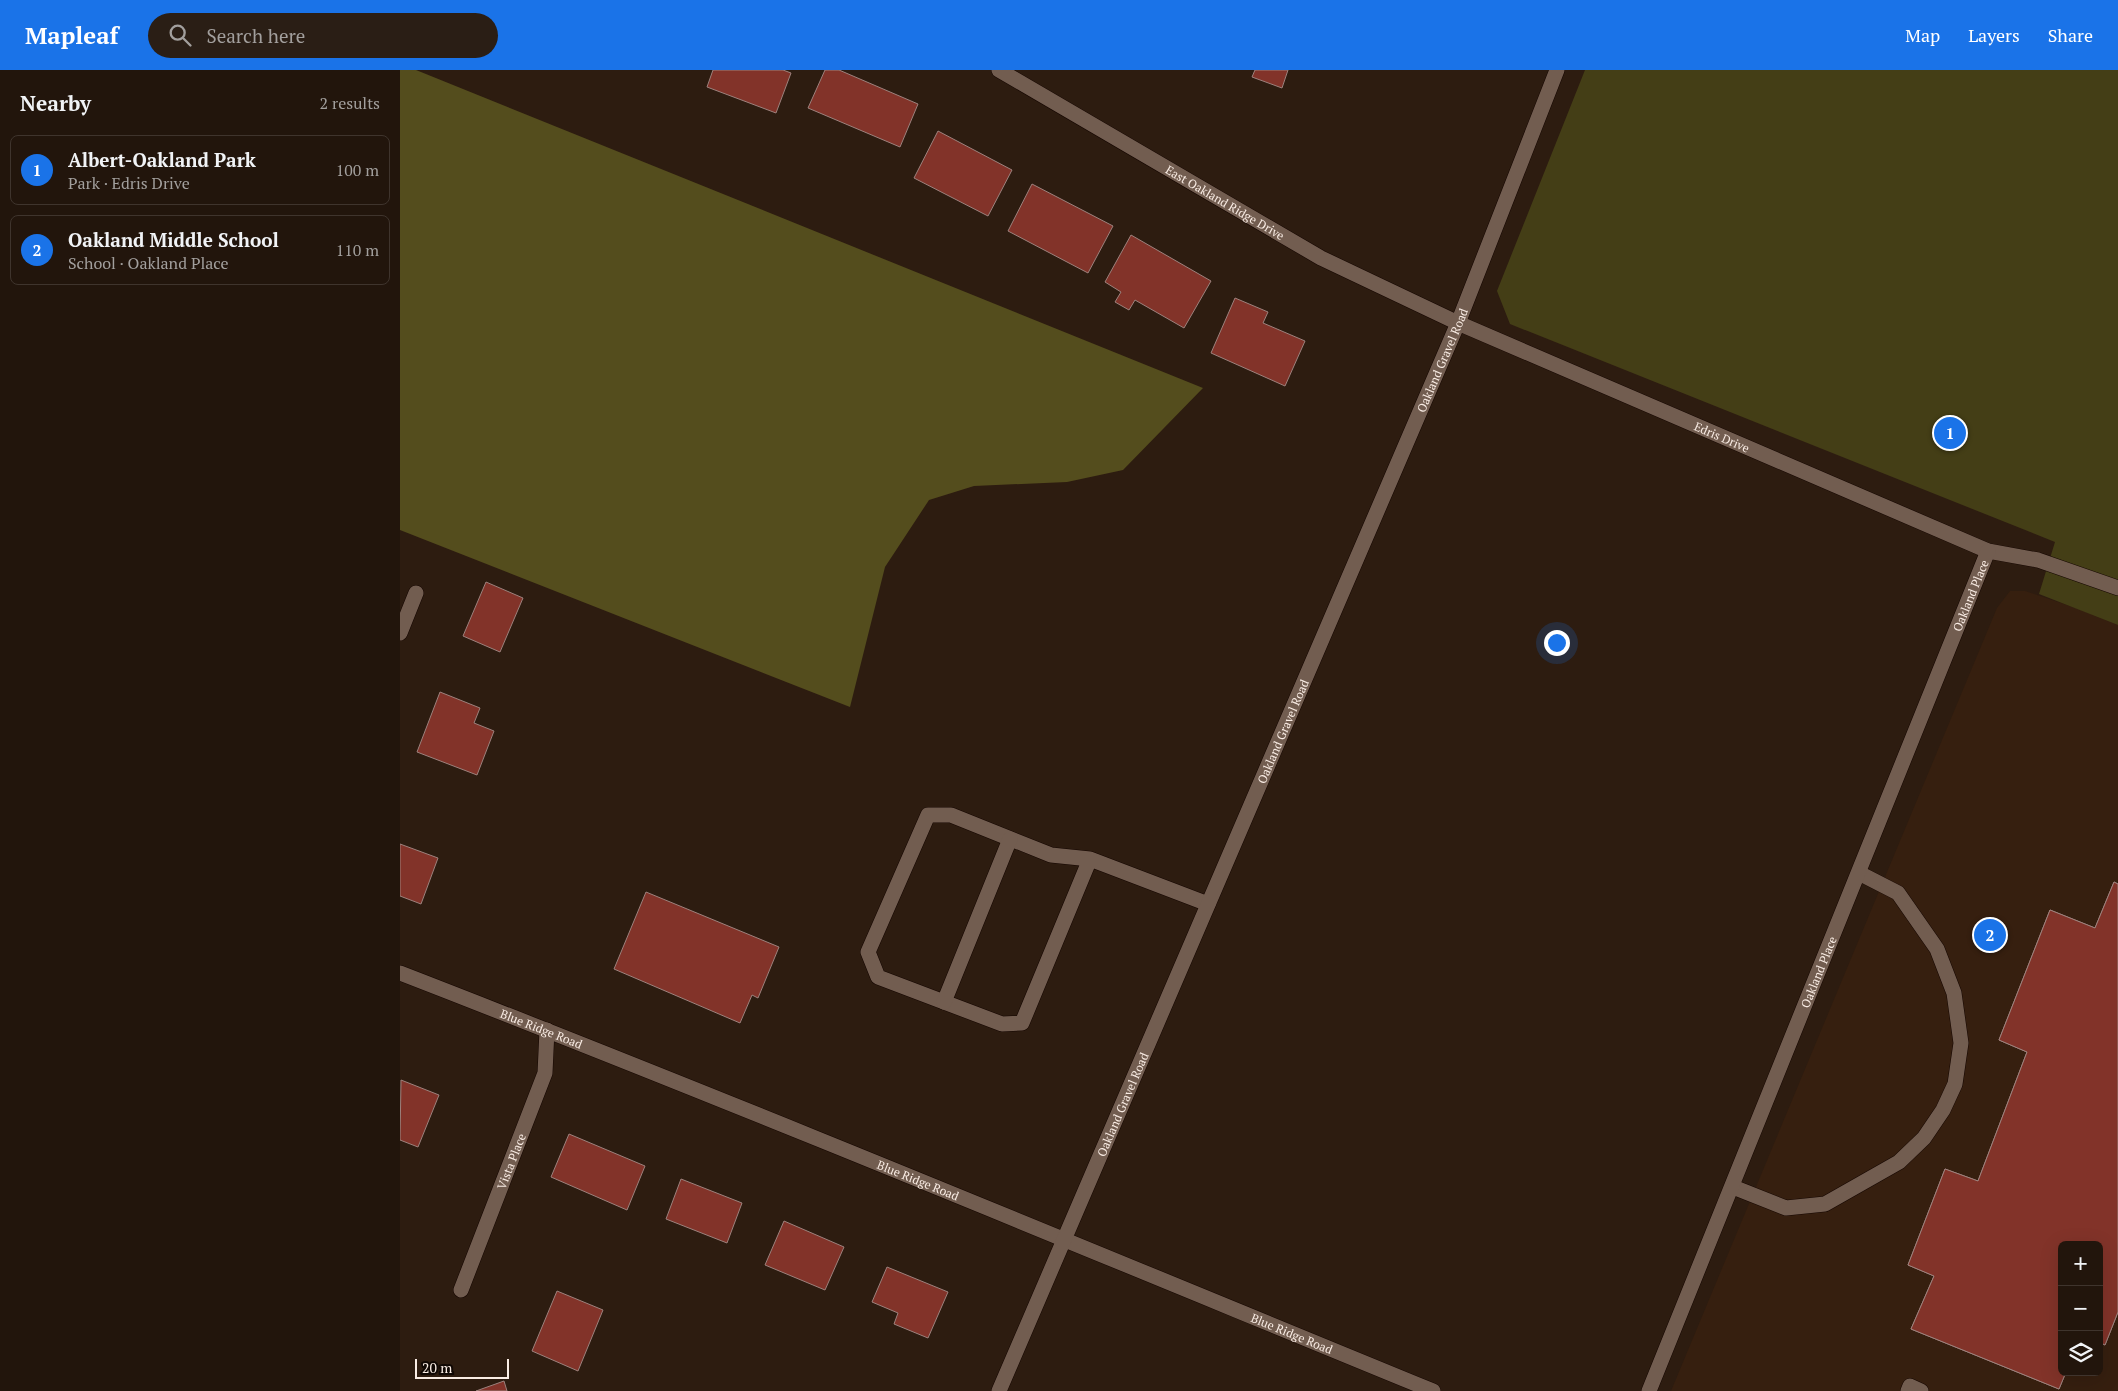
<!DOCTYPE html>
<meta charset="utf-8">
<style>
body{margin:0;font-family:"PT Serif",serif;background:#2a1e15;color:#f1f3f6}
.controls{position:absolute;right:15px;bottom:15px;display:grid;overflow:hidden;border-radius:8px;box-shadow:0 5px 20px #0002}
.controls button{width:45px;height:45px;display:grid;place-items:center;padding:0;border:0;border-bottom:1px solid #3f342d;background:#22150c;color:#f1f3f6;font:25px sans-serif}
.scale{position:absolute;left:15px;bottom:12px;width:94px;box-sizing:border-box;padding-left:5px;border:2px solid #f9ece4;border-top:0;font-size:14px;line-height:18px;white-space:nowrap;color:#f9ece4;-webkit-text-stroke:4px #100804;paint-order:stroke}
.you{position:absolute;left:1156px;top:572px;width:18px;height:18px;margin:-12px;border:4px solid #fff;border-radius:50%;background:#1a73e8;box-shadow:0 0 0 8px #1a73e833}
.badge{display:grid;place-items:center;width:32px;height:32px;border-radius:50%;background:#1a73e8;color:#fff;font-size:16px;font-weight:700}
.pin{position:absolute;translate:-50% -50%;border:2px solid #fff;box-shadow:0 1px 5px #0006}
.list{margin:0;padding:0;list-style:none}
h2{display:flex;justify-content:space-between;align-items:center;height:65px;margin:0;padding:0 20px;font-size:21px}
h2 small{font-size:16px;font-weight:400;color:#a29f9d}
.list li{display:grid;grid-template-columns:32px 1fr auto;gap:15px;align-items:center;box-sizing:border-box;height:70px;margin:0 10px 10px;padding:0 10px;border:1px solid #3f342d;border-radius:8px}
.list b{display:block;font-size:19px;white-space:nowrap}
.list p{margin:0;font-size:16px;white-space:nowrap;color:#a29f9d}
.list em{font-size:16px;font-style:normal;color:#a29f9d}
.icon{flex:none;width:28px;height:28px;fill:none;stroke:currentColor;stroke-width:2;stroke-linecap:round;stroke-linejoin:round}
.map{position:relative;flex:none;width:1718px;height:1321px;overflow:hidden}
header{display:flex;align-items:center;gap:30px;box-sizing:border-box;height:70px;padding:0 25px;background:#1a73e8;color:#fff}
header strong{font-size:24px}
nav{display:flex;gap:28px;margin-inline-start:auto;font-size:18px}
.search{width:350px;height:45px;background:#2a1e15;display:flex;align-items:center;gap:12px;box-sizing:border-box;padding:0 18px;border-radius:28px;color:#a29f9d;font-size:19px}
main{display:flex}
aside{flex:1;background:#22150c}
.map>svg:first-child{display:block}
</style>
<header>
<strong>Mapleaf</strong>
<div class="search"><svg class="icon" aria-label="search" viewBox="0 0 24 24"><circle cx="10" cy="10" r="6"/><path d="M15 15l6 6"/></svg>Search here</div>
<nav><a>Map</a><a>Layers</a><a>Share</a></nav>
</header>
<main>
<aside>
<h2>Nearby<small>2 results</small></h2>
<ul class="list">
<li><span class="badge">1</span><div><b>Albert-Oakland Park</b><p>Park · Edris Drive</p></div><em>100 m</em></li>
<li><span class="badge">2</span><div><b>Oakland Middle School</b><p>School · Oakland Place</p></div><em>110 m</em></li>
</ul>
</aside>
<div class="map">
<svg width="1718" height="1321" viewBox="0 0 1718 1321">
<rect width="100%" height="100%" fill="#2d1c10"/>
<path fill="#361f0f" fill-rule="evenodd" d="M1610,521H1625L1676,538L1718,555V1321H1271L1597,538ZM1662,1175H1699V1302H1662Z"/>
<polygon fill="#443e16" points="1185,0 1718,0 1718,555 1639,524 1655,472 1110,254 1097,221"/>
<polygon fill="#544d1d" points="0,0 16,0 803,318 723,400 667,412 574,416 529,430 485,497 450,637 0,460"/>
<g fill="#823329" stroke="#9d827d">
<polygon points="313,0 383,0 391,3 376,43 307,17"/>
<polygon points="425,0 439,0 518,34 500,77 408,38"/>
<polygon points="855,0 888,0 882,18 852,7"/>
<polygon points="538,61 612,100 588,146 514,108"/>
<polygon points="632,114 713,156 688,203 608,161"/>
<polygon points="731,165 811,211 784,258 735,230 729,240 715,232 721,222 705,212"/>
<polygon points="835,228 868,242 863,253 905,271 885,316 811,283"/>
<polygon points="86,512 123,528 100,582 63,566"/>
<polygon points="40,622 80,638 74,653 94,661 77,705 17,682"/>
<polygon points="0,774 38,788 21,834 0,826"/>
<polygon points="1714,812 1718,814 1718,999 1713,1012 1718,1015 1718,1033 1709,1054 1707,1053 1704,1061 1718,1066 1718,1242 1705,1275 1699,1272 1699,1175 1662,1175 1662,1302 1666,1302 1659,1319 1511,1259 1534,1206 1508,1195 1545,1099 1578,1111 1627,982 1599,970 1650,840 1695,858"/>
<polygon points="1714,812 1718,814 1718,1242 1705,1275 1699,1272 1699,1175 1662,1175 1662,1302 1666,1302 1659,1319 1511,1259 1534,1206 1508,1195 1545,1099 1578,1111 1627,982 1599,970 1650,840 1695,858"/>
<polygon points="246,822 379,877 358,928 352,925 340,953 214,899"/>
<polygon points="1,1010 39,1025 18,1077 0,1070"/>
<polygon points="169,1064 245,1096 227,1140 151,1107"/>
<polygon points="281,1109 342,1133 327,1173 266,1149"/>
<polygon points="384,1151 444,1177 425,1220 365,1195"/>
<polygon points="487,1197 548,1222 528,1268 494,1254 498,1243 472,1232"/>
<polygon points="157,1221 203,1240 178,1301 132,1281"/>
<polygon points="104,1311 107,1321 76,1321"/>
</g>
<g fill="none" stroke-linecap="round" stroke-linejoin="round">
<defs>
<g id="minor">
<path id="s1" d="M599,0L921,188L1058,253L1588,481L1638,490L1718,518"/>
<polyline points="0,563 16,523"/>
<polyline points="690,789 622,953 602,954 478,907 468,882 528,745 551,745 651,785 690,789 808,834"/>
<path id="s2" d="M0,903C346,1037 689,1180 1033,1321"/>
<polyline points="544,932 610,769"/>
<polyline points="1333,1117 1386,1138 1425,1134 1499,1092 1524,1068 1543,1040 1555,1014 1561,973 1554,923 1537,879 1498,823 1459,803"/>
<path id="s3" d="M61,1220L145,1003L147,960"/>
<path id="s4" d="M599,1321L1058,253L1157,0"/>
<path id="s5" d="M1249,1321L1588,481"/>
<polyline points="1508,1321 1510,1316 1521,1321"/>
</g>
</defs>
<use href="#minor" stroke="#150600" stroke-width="16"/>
<use href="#minor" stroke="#725d50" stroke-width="15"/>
</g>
<g text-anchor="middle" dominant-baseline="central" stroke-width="4" stroke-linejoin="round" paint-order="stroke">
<g font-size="12" fill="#f9ece4" stroke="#100804">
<text stroke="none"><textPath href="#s1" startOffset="262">East Oakland Ridge Drive</textPath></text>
<text stroke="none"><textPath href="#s4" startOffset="1122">Oakland Gravel Road</textPath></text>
<text stroke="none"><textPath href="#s1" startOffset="812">Edris Drive</textPath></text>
<text stroke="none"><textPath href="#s5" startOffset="858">Oakland Place</textPath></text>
<text stroke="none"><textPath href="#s4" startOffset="718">Oakland Gravel Road</textPath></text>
<text stroke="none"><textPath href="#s5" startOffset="452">Oakland Place</textPath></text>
<text stroke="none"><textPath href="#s2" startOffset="152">Blue Ridge Road</textPath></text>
<text stroke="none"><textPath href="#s4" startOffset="312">Oakland Gravel Road</textPath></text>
<text stroke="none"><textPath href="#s3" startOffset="138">Vista Place</textPath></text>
<text stroke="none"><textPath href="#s2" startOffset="558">Blue Ridge Road</textPath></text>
<text stroke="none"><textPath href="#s2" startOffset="962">Blue Ridge Road</textPath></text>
</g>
</g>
</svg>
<div class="controls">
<button>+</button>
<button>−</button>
<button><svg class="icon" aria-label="layers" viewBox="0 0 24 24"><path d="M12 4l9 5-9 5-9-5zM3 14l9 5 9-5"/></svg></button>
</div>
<div class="scale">20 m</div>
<div class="you"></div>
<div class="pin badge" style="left:1550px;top:363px">1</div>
<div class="pin badge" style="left:1590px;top:865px">2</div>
</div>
</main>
